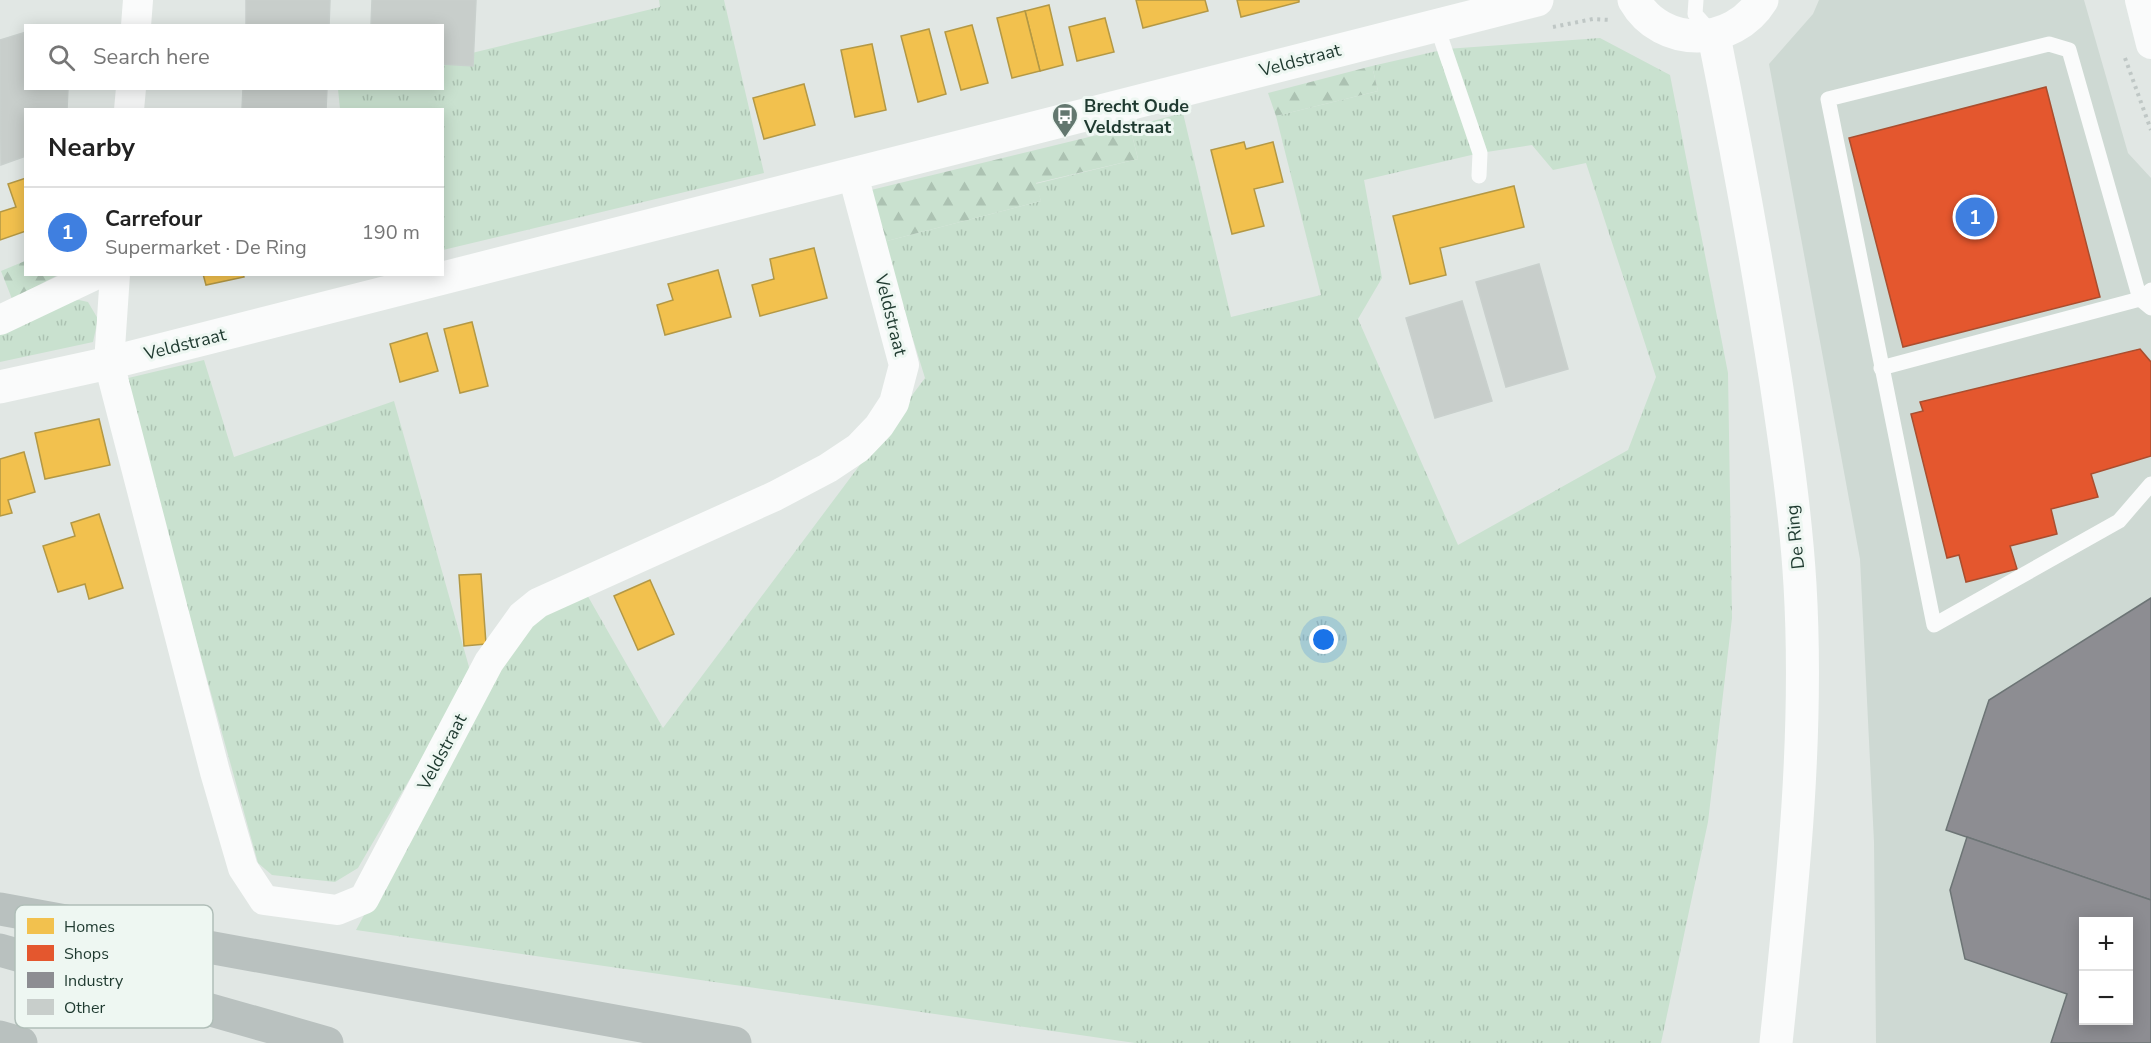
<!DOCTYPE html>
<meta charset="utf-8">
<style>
body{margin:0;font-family:"Nunito Sans",sans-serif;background:#f6f6f6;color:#222}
.controls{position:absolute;right:18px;bottom:18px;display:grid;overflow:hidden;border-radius:0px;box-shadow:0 3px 15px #0003}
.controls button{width:54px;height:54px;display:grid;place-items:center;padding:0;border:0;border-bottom:2px solid #e0e0e0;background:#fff;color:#222;font:30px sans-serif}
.you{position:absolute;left:1324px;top:640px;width:21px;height:21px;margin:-15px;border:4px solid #fff;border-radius:50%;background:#1a73e8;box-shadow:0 0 0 9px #1a73e833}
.badge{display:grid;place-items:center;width:39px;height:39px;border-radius:50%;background:#2563eb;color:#fff;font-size:20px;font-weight:700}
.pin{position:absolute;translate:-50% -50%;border:3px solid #fff;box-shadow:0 2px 6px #0006}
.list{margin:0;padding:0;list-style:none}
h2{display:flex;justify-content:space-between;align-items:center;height:78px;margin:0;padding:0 24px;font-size:26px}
h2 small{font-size:20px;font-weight:400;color:#767676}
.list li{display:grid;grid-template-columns:39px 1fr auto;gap:18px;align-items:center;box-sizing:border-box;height:90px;padding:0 24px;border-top:2px solid #e0e0e0}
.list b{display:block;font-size:22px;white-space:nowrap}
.list p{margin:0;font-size:20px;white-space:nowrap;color:#767676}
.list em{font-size:20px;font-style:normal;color:#767676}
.icon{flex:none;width:33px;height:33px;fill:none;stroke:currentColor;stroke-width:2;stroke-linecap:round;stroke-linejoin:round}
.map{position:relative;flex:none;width:2151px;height:1043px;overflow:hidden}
.search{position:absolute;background:#fff;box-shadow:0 3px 15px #0003;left:24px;top:24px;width:420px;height:66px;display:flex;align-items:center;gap:15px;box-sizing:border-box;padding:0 21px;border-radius:0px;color:#767676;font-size:22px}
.panel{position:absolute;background:#fff;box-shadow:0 3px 15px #0003;left:24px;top:108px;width:420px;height:168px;border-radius:0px}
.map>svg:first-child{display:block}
</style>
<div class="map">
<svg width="2151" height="1043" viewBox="0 0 2151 1043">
<defs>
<pattern id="grass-tufts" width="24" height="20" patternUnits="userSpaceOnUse" patternTransform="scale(1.5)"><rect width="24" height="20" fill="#c9e1cf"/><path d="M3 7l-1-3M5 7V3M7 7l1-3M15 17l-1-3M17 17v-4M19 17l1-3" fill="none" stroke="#acc2b2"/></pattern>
<pattern id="forest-firs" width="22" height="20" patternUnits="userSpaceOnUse" patternTransform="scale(1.5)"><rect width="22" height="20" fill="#c9e1cf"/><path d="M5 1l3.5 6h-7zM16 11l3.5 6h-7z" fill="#acc2b2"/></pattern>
</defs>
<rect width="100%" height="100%" fill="#e1e7e4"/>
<path fill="#ced9d3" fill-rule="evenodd" d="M1819,0H2084L2128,153L2151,178V1043H1876L1874,842L1860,559L1769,64L1813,14ZM2084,922H2128V1020H2084Z"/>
<g fill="url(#grass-tufts)" fill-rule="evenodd">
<polygon points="659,0 724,0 764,173 443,250 442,110 340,109 338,89 442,88 443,60 660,7"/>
<path d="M1600,38L1670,75L1728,373L1732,618L1708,822L1661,1043H1135L356,930L512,640L551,607L586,593L663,728L925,378L883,242L1041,201L1035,184L1138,159L1130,127L1183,113L1231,317L1321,295L1276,116L1378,91L1372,66L1446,49ZM1532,145L1553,170L1586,163L1656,377L1628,450L1458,545L1358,319L1382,278L1364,180L1480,153Z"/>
<polygon points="79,300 88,302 98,319 93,342 0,362 0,334 68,301"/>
<polygon points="204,360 234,457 394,401 471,674 358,868 335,882 272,875 258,863 124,379"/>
</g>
<g fill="url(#forest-firs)">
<polygon points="1372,66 1378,91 1276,116 1268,93"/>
<polygon points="1130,127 1138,159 1036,183 1041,201 883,242 871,190"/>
<polygon points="25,261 26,274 58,275 12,299 1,271"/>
</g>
<g fill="#f2c14e" stroke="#b39845" stroke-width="1.5">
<polygon points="1136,0 1205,0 1208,11 1143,28"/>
<polygon points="1237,0 1299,0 1299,2 1241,17"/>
<polygon points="1049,5 1063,65 1040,71 1025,11"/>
<polygon points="1025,11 1040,71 1012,78 997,18"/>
<polygon points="1105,18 1114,52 1077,61 1069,27"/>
<polygon points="972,25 988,83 961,90 945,32"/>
<polygon points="929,29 946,94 918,102 901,36"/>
<polygon points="872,44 886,110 855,117 841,50"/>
<polygon points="804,84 815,125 764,139 753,98"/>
<polygon points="1244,142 1246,149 1273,142 1283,182 1254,189 1264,226 1232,234 1211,150"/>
<polygon points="26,178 26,231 0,240 0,212 16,207 8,184"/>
<polygon points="1514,186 1524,227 1440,248 1446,275 1410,284 1393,216"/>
<polygon points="814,248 827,298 760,316 752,285 774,279 770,259"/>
<polygon points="718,270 731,317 665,335 657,305 673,300 668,284"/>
<polygon points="203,274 243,274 244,277 206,285"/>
<polygon points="472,322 488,386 460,393 444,329"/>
<polygon points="427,333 438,371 400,382 390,344"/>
<polygon points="99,419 110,465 45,479 35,433"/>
<polygon points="24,452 35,492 8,500 12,513 0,516 0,459"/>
<polygon points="99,514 123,588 89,599 85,584 58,592 43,546 75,536 71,523"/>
<polygon points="481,574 486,644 464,646 459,575"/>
<polygon points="650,580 674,634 638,650 614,596"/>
</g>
<g fill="#e4572e" stroke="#a94e2f" stroke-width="1.5">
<polygon points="2046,87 2100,297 1903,347 1849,138"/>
<polygon points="2140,349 2151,362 2151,456 2091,474 2098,497 2051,509 2057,534 2010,546 2017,569 1966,582 1959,555 1947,558 1911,414 1923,411 1920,402"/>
</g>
<g fill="#8d8d92" stroke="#6c7475" stroke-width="1.5" fill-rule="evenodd">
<polygon points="2151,598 2151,900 1946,830 1989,700"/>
<path d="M1967,837L2151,900V1043H2051L2067,994L1965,959L1950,890ZM2084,922H2128V1020H2084Z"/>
</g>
<g fill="#c8cecb" stroke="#c9d0cd" stroke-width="1.5">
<polygon points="246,0 330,0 329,26 246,26"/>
<polygon points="372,0 476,0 473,66 442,64 442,26 371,26"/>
<polygon points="26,32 26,88 68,88 67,110 26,110 26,156 1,165 0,40"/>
<polygon points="243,88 327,88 326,110 242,110"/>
<polygon points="1539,264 1568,369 1506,387 1476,282"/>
<polygon points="1462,301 1492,401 1435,418 1406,318"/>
</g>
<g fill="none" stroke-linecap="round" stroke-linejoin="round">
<g stroke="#bfc7c5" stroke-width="4" stroke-dasharray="3 4.5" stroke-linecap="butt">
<polyline points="1553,27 1593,19 1610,20"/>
<polyline points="2125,58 2151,130"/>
</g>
<g stroke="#fafbfb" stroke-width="15">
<polyline points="1696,0 1695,14 1712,33"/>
<polyline points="1436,24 1480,153 1479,176"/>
<polyline points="2151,308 2140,299 2069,50 2049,44 1828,99 1934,625 2119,521 2151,484"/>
<polyline points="1881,368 2140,299 2151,290"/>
</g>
<g stroke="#fafbfb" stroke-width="30">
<polyline points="2140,0 2151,44"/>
<polyline points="136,26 138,0"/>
<polyline points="129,110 131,88"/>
<polyline points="115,274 109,363 215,772 243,868 264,900 337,910 364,899 489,662 522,616 538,603 775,496 828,468 858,448 879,426 894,403 904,365 853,175"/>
<polyline points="0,320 97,274"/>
</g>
<g stroke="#fafbfb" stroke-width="33">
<path d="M1634,0C1662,49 1733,47 1762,0"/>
<path d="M1714,36C1737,151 1758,266 1776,382C1786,449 1796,517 1800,585C1809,738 1792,891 1776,1043"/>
<polyline points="0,387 109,363 1537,0"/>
</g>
<g stroke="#b9c1bf" stroke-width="33">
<polyline points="0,909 735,1043"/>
<polyline points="0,950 327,1043"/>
<polyline points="0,1037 21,1043"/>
</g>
</g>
<defs>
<symbol id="bus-pin" viewBox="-11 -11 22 30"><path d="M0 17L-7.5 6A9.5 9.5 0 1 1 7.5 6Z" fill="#63776f" stroke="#eef7f2"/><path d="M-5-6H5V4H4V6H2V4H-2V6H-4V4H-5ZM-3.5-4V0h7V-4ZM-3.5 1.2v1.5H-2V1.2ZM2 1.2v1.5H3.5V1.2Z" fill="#fff"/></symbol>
</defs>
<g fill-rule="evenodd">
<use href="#bus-pin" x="1050" y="101" width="30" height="40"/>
</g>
<g text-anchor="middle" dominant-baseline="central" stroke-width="6" stroke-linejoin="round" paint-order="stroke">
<g font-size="18" fill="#1f3a30" stroke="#eef7f2">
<text transform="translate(1300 60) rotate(-15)">Veldstraat</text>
<text transform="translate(891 315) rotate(76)">Veldstraat</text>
<text transform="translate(185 344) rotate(-14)">Veldstraat</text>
<text transform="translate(1795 537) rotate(-96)">De Ring</text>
<text transform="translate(442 752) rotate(-62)">Veldstraat</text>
</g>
<g font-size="18" font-weight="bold" fill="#1f3a30" stroke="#eef7f2" text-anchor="start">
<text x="1084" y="106">Brecht Oude<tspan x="1084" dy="21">Veldstraat</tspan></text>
</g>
</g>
<rect x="15" y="905" width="198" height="123" rx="9" fill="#eef7f2" stroke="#b0beb8" stroke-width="1.5"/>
<rect x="27" y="918" width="27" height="16" fill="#f2c14e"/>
<rect x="27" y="945" width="27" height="16" fill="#e4572e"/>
<rect x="27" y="972" width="27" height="16" fill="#8d8d92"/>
<rect x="27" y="999" width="27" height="16" fill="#c8cecb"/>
<g font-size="16" fill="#1f3a30">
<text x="64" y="932">Homes</text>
<text x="64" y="959">Shops</text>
<text x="64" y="986">Industry</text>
<text x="64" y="1013">Other</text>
</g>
</svg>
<div class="controls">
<button>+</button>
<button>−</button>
</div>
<div class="you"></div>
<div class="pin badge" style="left:1975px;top:217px;background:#3f7fe0">1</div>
<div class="search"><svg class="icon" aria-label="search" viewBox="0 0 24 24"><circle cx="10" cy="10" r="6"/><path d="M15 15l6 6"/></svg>Search here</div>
<section class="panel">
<h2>Nearby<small></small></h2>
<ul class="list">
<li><span class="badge" style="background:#3f7fe0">1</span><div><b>Carrefour</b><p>Supermarket · De Ring</p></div><em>190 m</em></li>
</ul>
</section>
</div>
